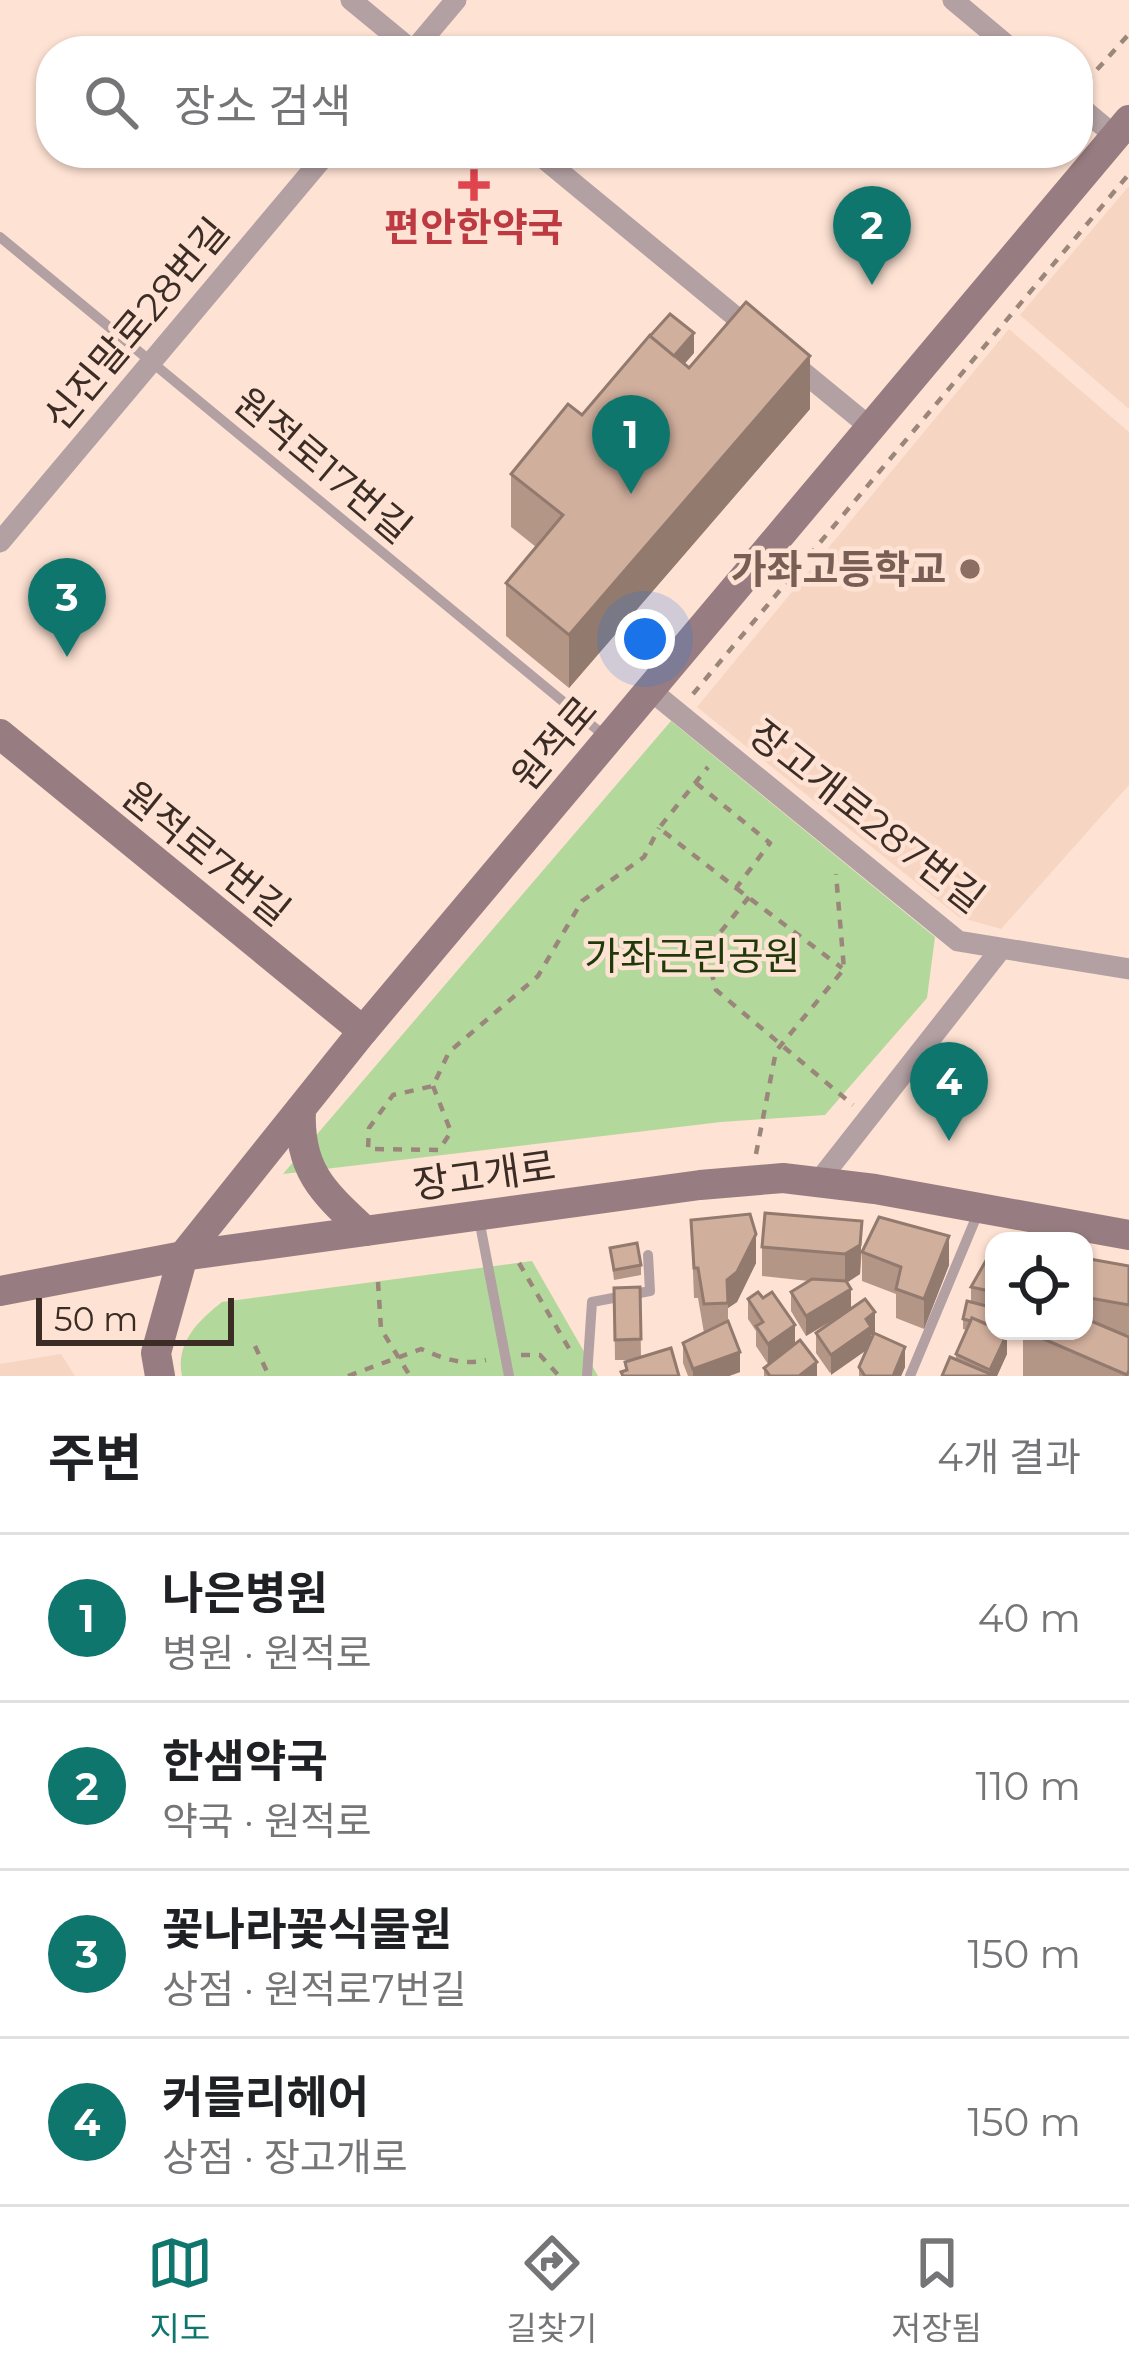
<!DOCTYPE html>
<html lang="ko">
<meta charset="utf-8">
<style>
body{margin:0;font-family:Montserrat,"Noto Sans KR",sans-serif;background:#f2f2f2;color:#202124}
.controls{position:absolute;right:36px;bottom:36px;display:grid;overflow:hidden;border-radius:24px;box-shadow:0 3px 9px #0004}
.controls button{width:108px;height:108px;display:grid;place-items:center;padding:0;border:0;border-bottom:3px solid #e0e0e0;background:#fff;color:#202124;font:60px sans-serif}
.scale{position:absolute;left:36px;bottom:30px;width:198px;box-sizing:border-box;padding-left:12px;border:6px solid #3b2d26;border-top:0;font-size:33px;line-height:42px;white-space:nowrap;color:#3b2d26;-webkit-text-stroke:9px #fee2d3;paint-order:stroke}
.you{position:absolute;left:645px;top:639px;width:42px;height:42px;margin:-30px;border:9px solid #fff;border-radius:50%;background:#1a73e8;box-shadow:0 0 0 18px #1a73e833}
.badge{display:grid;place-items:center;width:78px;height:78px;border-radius:50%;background:#0f766e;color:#fff;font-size:39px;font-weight:700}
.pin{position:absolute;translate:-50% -99px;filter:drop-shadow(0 3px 6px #0008)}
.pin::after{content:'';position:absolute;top:63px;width:42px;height:36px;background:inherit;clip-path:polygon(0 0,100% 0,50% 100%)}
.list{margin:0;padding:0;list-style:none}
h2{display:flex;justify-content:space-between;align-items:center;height:156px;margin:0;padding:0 48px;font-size:51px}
h2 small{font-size:39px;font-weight:400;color:#757577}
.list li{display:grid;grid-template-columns:78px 1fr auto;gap:36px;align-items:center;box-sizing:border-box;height:168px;padding:0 48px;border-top:3px solid #e0e0e0}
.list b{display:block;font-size:45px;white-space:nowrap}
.list p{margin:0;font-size:39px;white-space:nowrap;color:#757577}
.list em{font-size:39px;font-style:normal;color:#757577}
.icon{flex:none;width:66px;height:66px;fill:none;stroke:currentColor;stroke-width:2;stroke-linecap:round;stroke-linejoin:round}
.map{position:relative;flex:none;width:1129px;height:1376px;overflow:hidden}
.search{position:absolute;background:#fff;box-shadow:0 3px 9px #0004;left:36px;right:36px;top:36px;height:132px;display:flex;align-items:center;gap:30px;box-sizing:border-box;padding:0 42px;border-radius:48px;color:#757577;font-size:45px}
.sheet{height:828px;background:#fff}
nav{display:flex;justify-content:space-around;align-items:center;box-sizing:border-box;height:168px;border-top:3px solid #e0e0e0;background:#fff;font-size:33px;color:#757577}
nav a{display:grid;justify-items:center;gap:6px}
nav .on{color:#0f766e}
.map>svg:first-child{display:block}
</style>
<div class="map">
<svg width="1129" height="1376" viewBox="0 0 1129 1376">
<rect width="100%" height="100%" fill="#fee2d3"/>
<g fill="#f7d5c3">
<polygon points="1129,186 1129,409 1020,315"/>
<polygon points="1009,329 1129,432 1129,785 1001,929 959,917 697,707"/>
<polygon points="61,1354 75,1376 0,1376 0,1364"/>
</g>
<g fill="#b3d89c">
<polygon points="671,721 935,937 927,998 825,1115 721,1122 283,1174"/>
<path d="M532,1261L598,1376H182C175,1343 198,1321 222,1302Z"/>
</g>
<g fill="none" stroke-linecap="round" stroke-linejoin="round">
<g stroke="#9b867b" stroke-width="4.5" stroke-dasharray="9 9" stroke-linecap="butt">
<polyline points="1085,83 1129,34"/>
<polyline points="693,694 1129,174"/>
<polyline points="696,783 770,843 736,888 659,828 708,767"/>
<polyline points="736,888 842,968"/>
<polyline points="749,897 706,950 716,990 853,1105"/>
<polyline points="433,1086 451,1132 439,1150 368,1149 369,1128 393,1095 433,1086 449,1052 538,976 582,901 644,857 659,828"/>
<polyline points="756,1154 776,1051 844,969 836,874"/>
<polyline points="519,1263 571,1352"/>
<polyline points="378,1282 381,1329 410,1376"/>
<polyline points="255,1346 269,1376"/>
<polyline points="521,1355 540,1355 559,1376"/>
<path d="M348,1376L421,1349C442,1358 462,1366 486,1360"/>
</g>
<g stroke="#b2a0a3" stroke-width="10">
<polyline points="0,237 606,737"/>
<polyline points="479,1219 509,1376"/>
<polyline points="587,1376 592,1302 650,1291 648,1255"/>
<polyline points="910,1376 978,1213"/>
</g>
<g stroke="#b2a0a3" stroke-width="21">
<polyline points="351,0 413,51"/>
<polyline points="953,0 1014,51"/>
<polyline points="413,51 456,0"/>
<polyline points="1078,105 1115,136"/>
<polyline points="537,153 754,332"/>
<polyline points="792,363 870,427"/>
<polyline points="0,542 327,153"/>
<polyline points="649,689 958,941 1129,969"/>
<polyline points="818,1182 1001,949"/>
</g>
<g stroke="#977d81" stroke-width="30">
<polyline points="0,734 363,1031"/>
<path d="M301,1109C298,1170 323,1192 365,1231"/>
<polyline points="0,1291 183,1256 700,1185 783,1178 875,1189 1129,1235"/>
<polyline points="160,1376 156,1353 183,1256 363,1031 1129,120"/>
</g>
</g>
<g fill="#b49687">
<polygon points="694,353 684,364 689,368 810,409 569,688 506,636 506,583 536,547 511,527 511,474 582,415"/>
<polygon points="691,1220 756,1263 737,1302 728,1308 728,1321 740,1372 729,1376 688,1376 683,1363 683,1343 704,1333 698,1298 694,1298"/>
<polygon points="762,1247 862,1250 860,1274 847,1282 851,1309 875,1332 871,1335 871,1339 905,1367 901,1376 859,1376 859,1367 866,1350 830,1373 816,1353 816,1333 848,1311 806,1336 791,1311 791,1292 809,1281 762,1276"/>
<polygon points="610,1248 641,1265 641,1275 614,1280"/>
<polygon points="994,1250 994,1331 1007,1354 997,1376 956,1359 956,1354 966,1330 963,1329 963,1319 971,1302 971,1287"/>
<polygon points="862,1252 949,1265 924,1329 896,1318 896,1294 862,1281"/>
<polygon points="1084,1258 1129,1266 1129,1335 1119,1333 1129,1376 1023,1376 1023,1331 1084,1331"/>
<polygon points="640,1287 641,1357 679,1376 621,1376 621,1372 625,1371 625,1362 633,1360 615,1360 614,1288"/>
<polygon points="748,1299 795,1345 817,1376 764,1376 764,1368 788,1350 768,1364 756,1346 756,1331 748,1319"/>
</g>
<g fill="#927a6e">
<polygon points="694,333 694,353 658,394 658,374"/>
<polygon points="810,356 810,409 569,688 569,635"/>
<polygon points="862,1221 860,1274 845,1284 845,1254"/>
<polygon points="756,1234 756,1263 737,1302 728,1308 727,1280"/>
<polygon points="949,1236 949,1265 924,1329 924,1299"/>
<polygon points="851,1289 851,1309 806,1336 806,1316"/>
<polygon points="875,1312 875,1332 871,1335 871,1347 831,1375 831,1355 866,1319"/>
<polygon points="795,1325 795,1345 768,1364 768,1344"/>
<polygon points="1007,1334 1007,1354 997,1376 990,1376 990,1370"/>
<polygon points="905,1347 905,1367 901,1376 893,1376"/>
<polygon points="740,1352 740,1372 729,1376 693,1376 693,1369"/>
<polygon points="817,1362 817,1376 799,1376"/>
</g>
<g fill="#d1af9d" stroke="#927a6e" stroke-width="3">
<polygon points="746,302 810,356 569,635 506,583 563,515 511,474 568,404 582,415 650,335 689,368"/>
<polygon points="670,314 694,333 674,356 650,336"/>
<polygon points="765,1213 862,1221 860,1245 845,1254 762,1247"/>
<polygon points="750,1214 756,1234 737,1272 727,1280 728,1303 704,1304 698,1268 694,1268 691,1220"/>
<polygon points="879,1217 949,1236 924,1299 896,1289 901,1267 862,1252"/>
<polygon points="637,1243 641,1265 614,1270 610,1248"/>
<polygon points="992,1250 994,1292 971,1287"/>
<polygon points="1084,1258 1129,1266 1129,1305 1084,1297"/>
<polygon points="812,1279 846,1281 851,1289 806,1316 791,1292"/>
<polygon points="640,1287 641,1339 615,1340 614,1288"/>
<polygon points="758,1292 763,1298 772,1292 795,1325 768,1344 756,1326 763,1322 748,1299"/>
<polygon points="865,1299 875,1312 866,1319 871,1327 831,1355 816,1333"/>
<polygon points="967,1301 994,1308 994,1327 972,1318 971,1321 963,1319"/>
<polygon points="972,1318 994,1328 994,1331 1007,1334 990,1370 956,1354"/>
<polygon points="1084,1318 1129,1337 1129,1370 1127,1375 1025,1331 1084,1331"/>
<polygon points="728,1321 740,1352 693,1369 683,1343"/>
<polygon points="874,1333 905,1347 893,1376 865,1376 859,1367"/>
<polygon points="800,1340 817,1362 799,1376 770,1376 764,1368"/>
<polygon points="671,1348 679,1376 623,1376 621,1372 627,1370 625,1362"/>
<polygon points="950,1357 995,1376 942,1376"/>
</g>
<path fill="#e0444e" stroke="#fee2d3" stroke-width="4.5" d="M468 167h12v12h12v12h-12v12h-12v-12h-12v-12h12z"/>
<circle fill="#8d6e63" stroke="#fee2d3" stroke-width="4.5" cx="970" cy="569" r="12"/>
<g text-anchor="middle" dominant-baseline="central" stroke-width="9" stroke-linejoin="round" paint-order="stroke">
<g font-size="39" font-weight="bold" fill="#be3a42" stroke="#fee2d3">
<text x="474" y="227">편안한약국</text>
</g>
<g font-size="39" fill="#3b2d26" stroke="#fee2d3">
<text transform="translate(136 324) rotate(-50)">신진말로28번길</text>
<text transform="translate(323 465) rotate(40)">원적로17번길</text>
<text transform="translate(554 743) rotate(-50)">원적로</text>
<text transform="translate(867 816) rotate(38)">장고개로287번길</text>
<text transform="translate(206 853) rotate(39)">원적로7번길</text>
<text transform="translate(484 1175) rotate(-8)">장고개로</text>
</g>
<g font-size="39" font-weight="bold" fill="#785e54" stroke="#fee2d3" text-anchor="end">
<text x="946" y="569">가좌고등학교</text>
</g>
<g font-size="39" fill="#1f3908" stroke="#fee2d3">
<text x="692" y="956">가좌근린공원</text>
</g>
</g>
</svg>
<div class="controls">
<button><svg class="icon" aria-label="locate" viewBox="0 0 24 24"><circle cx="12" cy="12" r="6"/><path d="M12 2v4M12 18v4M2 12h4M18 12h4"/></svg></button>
</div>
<div class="scale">50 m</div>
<div class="you"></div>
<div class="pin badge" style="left:631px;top:494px">1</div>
<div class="pin badge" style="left:872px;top:285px">2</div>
<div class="pin badge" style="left:67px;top:657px">3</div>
<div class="pin badge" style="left:949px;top:1141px">4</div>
<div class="search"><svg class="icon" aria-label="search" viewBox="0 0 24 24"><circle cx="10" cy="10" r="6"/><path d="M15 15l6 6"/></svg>장소 검색</div>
</div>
<section class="sheet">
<h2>주변<small>4개 결과</small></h2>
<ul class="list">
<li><span class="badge">1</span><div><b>나은병원</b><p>병원 · 원적로</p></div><em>40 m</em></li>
<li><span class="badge">2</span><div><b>한샘약국</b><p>약국 · 원적로</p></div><em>110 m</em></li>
<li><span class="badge">3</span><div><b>꽃나라꽃식물원</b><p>상점 · 원적로7번길</p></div><em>150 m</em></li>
<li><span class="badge">4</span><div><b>커믈리헤어</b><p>상점 · 장고개로</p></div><em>150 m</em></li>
</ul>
</section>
<nav>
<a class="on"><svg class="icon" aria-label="map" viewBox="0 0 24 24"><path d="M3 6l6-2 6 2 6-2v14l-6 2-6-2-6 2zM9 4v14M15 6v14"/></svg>지도</a>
<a><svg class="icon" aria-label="directions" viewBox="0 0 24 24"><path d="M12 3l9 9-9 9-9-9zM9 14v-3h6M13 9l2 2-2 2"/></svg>길찾기</a>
<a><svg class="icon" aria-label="saved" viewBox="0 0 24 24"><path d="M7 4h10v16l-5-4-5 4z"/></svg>저장됨</a>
</nav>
